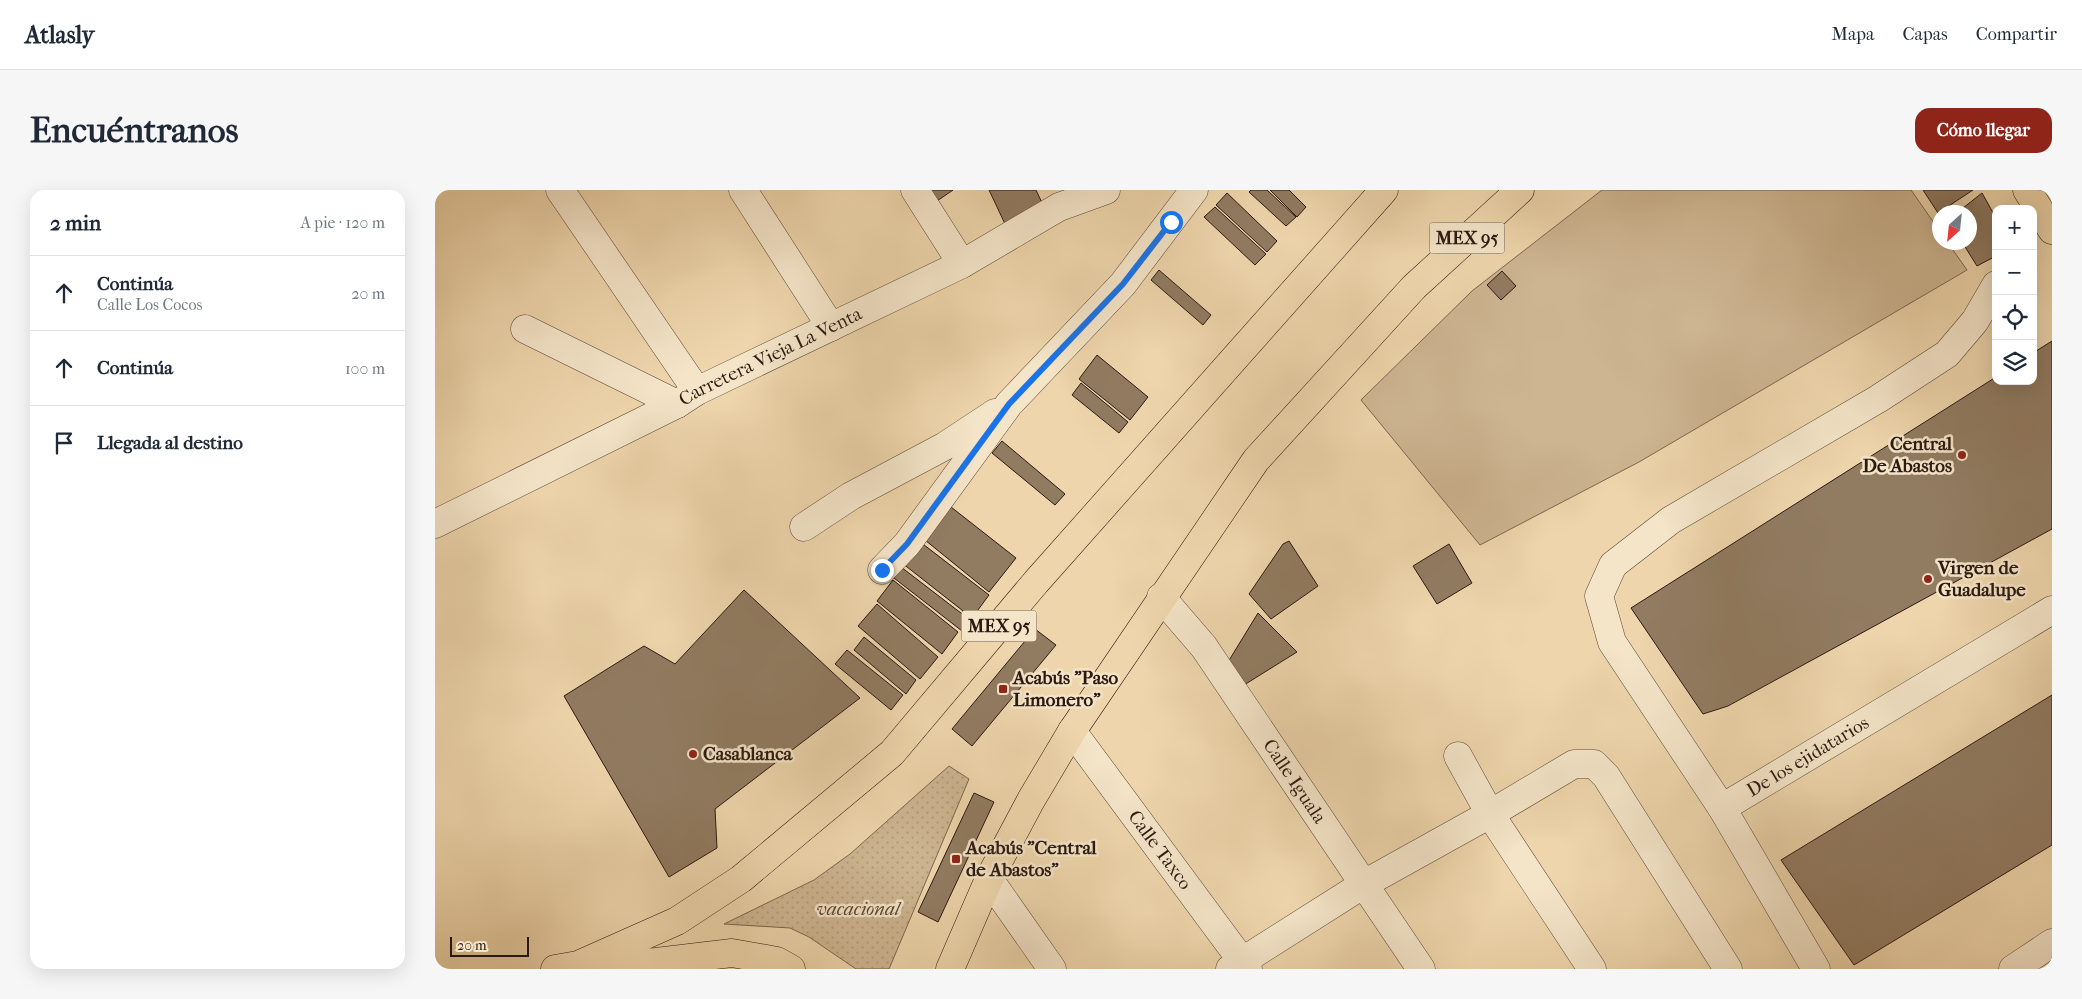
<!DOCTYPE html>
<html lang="es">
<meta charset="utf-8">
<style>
body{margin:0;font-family:"IM FELL French Canon",serif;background:#f6f6f7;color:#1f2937}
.controls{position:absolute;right:15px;top:15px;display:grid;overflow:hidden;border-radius:10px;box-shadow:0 5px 20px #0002}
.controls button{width:45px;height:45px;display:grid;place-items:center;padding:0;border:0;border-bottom:1px solid #e0e1e3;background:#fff;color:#1f2937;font:25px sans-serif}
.compass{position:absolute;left:1497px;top:15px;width:45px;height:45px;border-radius:50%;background:#fff;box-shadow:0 5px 20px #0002;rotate:207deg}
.scale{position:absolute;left:15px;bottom:12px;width:79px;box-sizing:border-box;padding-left:5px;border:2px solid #2c1911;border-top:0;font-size:14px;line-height:18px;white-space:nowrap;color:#2c1911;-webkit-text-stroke:4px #f4e4c8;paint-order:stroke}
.stop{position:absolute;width:15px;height:15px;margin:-11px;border:4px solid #1a73e8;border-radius:50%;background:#fff}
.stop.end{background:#1a73e8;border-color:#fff;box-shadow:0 1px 5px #0008}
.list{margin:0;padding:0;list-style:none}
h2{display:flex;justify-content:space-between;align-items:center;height:65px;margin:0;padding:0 20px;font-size:21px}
h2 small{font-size:16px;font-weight:400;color:#747a83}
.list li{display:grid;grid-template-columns:32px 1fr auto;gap:15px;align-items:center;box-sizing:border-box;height:75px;padding:0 20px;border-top:1px solid #e0e1e3}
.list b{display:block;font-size:19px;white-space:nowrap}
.list p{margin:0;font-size:16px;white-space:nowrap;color:#747a83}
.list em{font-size:16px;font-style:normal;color:#747a83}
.icon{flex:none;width:28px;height:28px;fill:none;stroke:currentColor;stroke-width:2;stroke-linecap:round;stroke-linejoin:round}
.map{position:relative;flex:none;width:1617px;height:779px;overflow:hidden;border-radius:15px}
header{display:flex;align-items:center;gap:30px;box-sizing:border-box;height:70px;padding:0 25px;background:#fff;border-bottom:1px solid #e0e1e3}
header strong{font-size:24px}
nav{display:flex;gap:28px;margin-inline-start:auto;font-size:18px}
.intro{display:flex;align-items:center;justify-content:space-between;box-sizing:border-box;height:120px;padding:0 30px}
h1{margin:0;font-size:35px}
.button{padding:12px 22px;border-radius:15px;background:#8f2418;color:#fff;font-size:18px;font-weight:700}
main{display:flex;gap:30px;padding:0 30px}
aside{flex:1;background:#fff;border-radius:15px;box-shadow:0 5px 20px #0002}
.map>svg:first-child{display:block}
</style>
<header>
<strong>Atlasly</strong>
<nav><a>Mapa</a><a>Capas</a><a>Compartir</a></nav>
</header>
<div class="intro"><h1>Encuéntranos</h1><a class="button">Cómo llegar</a></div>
<main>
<aside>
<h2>2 min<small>A pie · 120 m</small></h2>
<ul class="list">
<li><svg class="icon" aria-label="ahead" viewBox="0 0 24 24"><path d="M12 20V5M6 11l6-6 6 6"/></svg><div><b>Continúa</b><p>Calle Los Cocos</p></div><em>20 m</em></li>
<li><svg class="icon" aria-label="ahead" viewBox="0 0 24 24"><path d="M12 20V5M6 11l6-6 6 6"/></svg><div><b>Continúa</b></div><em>100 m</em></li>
<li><svg class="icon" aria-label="arrive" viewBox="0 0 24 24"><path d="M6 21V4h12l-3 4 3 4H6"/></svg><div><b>Llegada al destino</b></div></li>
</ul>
</aside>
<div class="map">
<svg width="1617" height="779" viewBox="0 0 1617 779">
<defs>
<pattern id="park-dots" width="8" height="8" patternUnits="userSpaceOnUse" patternTransform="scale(1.25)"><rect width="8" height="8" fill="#cdb591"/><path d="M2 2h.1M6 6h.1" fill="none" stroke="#b09b7c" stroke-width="1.8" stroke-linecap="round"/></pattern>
</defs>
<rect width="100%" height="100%" fill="#eed5ab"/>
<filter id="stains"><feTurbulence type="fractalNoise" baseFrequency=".004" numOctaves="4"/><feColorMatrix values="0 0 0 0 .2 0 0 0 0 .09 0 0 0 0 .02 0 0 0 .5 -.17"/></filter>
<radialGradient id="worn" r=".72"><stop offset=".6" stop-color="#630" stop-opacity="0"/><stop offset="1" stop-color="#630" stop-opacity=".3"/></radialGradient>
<polygon fill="#cdb591" stroke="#7c6751" points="1167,0 1476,0 1504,40 1504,52 1513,53 1532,80 1204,272 1045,355 926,210 1037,101"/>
<polygon fill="url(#park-dots)" stroke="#7c6751" points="514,576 534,589 454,779 421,779 374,747 355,738 289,734 379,690 415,664"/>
<g fill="#917b61" stroke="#2c1911">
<polygon points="495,0 518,0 502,11"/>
<polygon points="554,0 601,0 609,17 571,36"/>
<polygon points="816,0 832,0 861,27 851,36 814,2"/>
<polygon points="835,0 854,0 871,17 862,27"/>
<polygon points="1488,0 1538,0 1503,23"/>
<polygon points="792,3 842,51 832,62 781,15"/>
<polygon points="1547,3 1561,28 1561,66 1542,76 1527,52 1534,52 1534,22 1523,22"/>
<polygon points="780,17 831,64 820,75 769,27"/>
<polygon points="724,80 776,125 768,135 716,90"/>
<polygon points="1067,81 1081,96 1066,110 1052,95"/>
<polygon points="1617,151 1617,339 1293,516 1268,524 1196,418 1561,187 1561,191 1598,191 1598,163"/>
<polygon points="662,165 713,207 695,230 644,189"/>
<polygon points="646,193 693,232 684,243 637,205"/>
<polygon points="567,251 630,304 620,315 557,263"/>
<polygon points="516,317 581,368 554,402 490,350"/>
<polygon points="484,351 554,405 537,428 467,373"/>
<polygon points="854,351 883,396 836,429 814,404 848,354"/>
<polygon points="1014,354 1037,393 1002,414 978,376"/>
<polygon points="466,377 535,430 527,441 459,388"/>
<polygon points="458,390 523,442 507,464 442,411"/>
<polygon points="309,400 425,508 280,619 282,658 234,687 129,506 209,456 240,474"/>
<polygon points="442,414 503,467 485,489 423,436"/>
<polygon points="823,423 862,462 809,495 793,472"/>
<polygon points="600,439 621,455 537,556 517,539"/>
<polygon points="429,447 481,490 471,504 419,460"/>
<polygon points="412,460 468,505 456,520 400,474"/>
<polygon points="1617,505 1617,655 1419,775 1346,670"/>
<polygon points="539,603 559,612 503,732 483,722"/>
</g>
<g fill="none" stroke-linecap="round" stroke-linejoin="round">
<defs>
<g id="minor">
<polyline points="125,0 262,201"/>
<polyline points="308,0 396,137"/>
<polyline points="480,0 527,74"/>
<polyline points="90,139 242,214"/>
<path id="s1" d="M0,334L242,214L262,201L527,74L624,17L671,0"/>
<polyline points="369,337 416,306 510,256 560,223"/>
<polyline points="447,380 472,354 574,214 688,94 759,0"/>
<path id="s2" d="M726,407L769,457L986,779"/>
<path id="s3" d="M637,541L813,779"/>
<polyline points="1023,566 1055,624 1157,779"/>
<path id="s4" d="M1287,618L1617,420"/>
<polyline points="554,689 617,779"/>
<polyline points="795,779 929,694 1055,624 1139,574 1159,574 1171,586 1293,779"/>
<polyline points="1381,779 1287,618 1177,452 1164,406 1178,375 1236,330 1443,209 1512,164 1540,131 1561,95"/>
<polyline points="1578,779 1617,753"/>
</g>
<polyline id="major" points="1592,0 1617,40"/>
<g id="highway">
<polyline points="158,774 221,772 297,763 342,771 356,779"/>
<polyline points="120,779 143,775 242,731 306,689 457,563 601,392 949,0"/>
<polyline points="515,779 554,689 596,610 637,541 821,270 979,97 1085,0"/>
</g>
</defs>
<use href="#minor" stroke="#5c4838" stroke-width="29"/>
<use href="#major" stroke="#2c1911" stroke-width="29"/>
<use href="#highway" stroke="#2c1911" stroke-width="29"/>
<use href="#minor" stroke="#f4e4c8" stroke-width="28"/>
<use href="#major" stroke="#eed5ab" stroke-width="28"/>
<use href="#highway" stroke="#eed5ab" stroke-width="28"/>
</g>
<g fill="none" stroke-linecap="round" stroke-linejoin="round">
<polyline stroke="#1a73e8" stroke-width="6" points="447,380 472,354 574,214 688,94 736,32"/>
</g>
<g fill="#8f2418" stroke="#f4e4c8" stroke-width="2">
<circle cx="1527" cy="265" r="5"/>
<circle cx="1493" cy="389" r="5"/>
<rect x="563" y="494" width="10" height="10" rx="2.5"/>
<circle cx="258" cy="564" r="5"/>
<rect x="516" y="664" width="10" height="10" rx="2.5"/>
</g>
<g text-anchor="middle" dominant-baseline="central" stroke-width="5" stroke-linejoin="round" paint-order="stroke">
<g fill="#f4e4c8" stroke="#685648" stroke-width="1">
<rect x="994.5" y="32.5" width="75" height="31" rx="4"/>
<rect x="526.5" y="420.5" width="75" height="31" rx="4"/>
</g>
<g font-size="18" font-weight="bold" fill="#2c1911">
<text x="1032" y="48">MEX 95</text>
<text x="564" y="436">MEX 95</text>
</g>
<g font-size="19" fill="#2c1911" stroke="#f4e4c8">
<text stroke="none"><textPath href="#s1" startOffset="375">Carretera Vieja La Venta</textPath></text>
<text stroke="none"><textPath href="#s4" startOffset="100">De los ejidatarios</textPath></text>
<text stroke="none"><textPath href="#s2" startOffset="228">Calle Iguala</textPath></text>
<text stroke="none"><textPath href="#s3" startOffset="148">Calle Taxco</textPath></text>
</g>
<g font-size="19" font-weight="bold" fill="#2c1911" stroke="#f4e4c8" text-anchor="start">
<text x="1517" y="254" text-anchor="end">Central<tspan x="1517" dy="22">De Abastos</tspan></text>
<text x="1503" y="378">Virgen de<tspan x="1503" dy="22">Guadalupe</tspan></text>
<text x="578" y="488">Acabús "Paso<tspan x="578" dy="22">Limonero"</tspan></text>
<text x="268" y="564">Casablanca</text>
<text x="531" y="658">Acabús "Central<tspan x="531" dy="22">de Abastos"</tspan></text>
</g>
<g font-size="19" font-style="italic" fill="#5c4837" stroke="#f4e4c8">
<text x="423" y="719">vacacional</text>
</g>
</g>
<rect width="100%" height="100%" filter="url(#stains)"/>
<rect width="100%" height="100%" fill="url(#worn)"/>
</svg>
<div class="controls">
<button>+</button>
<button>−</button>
<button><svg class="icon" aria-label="locate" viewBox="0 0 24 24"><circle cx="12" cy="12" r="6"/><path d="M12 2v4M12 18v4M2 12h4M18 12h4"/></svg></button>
<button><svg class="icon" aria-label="layers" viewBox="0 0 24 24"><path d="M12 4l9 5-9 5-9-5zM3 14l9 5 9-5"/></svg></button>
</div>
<svg class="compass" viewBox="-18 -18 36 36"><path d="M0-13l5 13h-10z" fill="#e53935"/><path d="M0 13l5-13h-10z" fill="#747a83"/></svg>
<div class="scale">20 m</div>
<div class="stop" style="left:736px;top:32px"></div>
<div class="stop end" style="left:447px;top:380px"></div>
</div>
</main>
